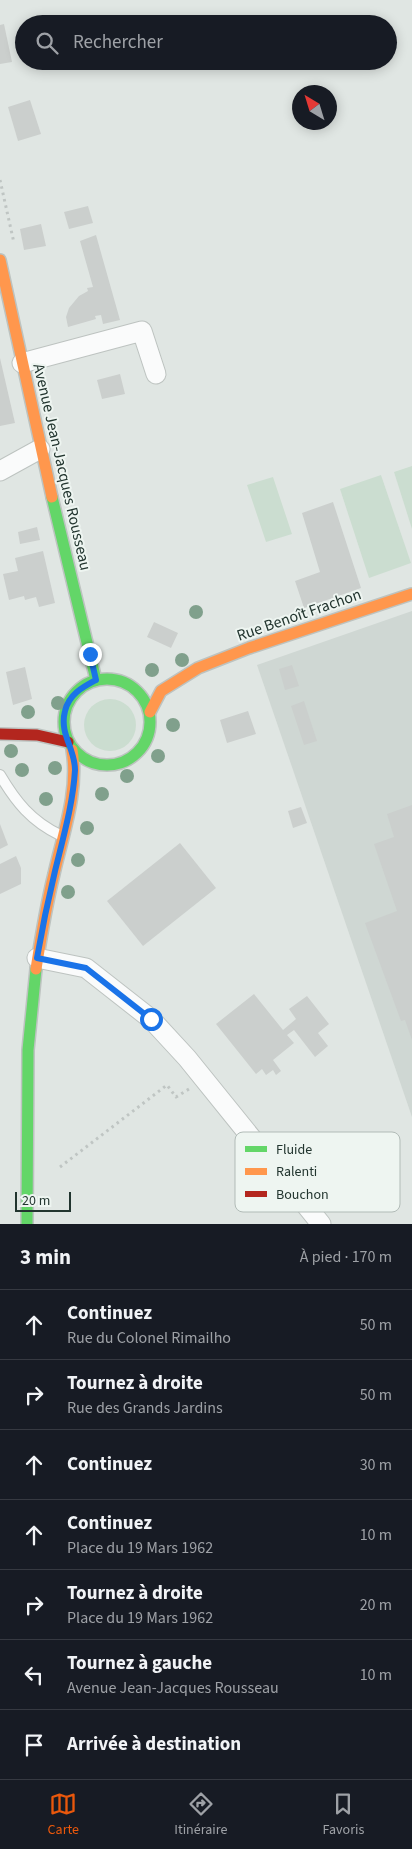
<!DOCTYPE html>
<html lang="fr">
<meta charset="utf-8">
<style>
body{margin:0;font-family:"Source Sans 3",sans-serif;background:#20242c;color:#f1f3f6}
.compass{position:absolute;left:292px;top:85px;width:45px;height:45px;border-radius:50%;background:#171b24;box-shadow:0 2px 12px #0003;rotate:322deg}
.scale{position:absolute;left:15px;bottom:12px;width:56px;box-sizing:border-box;padding-left:5px;border:2px solid #22352f;border-top:0;font-size:14px;line-height:18px;white-space:nowrap;color:#22352f;-webkit-text-stroke:4px #eef5f1;paint-order:stroke}
.stop{position:absolute;width:15px;height:15px;margin:-11px;border:4px solid #1a73e8;border-radius:50%;background:#fff}
.stop.end{background:#1a73e8;border-color:#fff;box-shadow:0 1px 5px #0008}
.list{margin:0;padding:0;list-style:none}
h2{display:flex;justify-content:space-between;align-items:center;height:65px;margin:0;padding:0 20px;font-size:21px}
h2 small{font-size:16px;font-weight:400;color:#9ea1a6}
.list li{display:grid;grid-template-columns:32px 1fr auto;gap:15px;align-items:center;box-sizing:border-box;height:70px;padding:0 20px;border-top:1px solid #363941}
.list b{display:block;font-size:19px;white-space:nowrap}
.list p{margin:0;font-size:16px;white-space:nowrap;color:#9ea1a6}
.list em{font-size:16px;font-style:normal;color:#9ea1a6}
.icon{flex:none;width:28px;height:28px;fill:none;stroke:currentColor;stroke-width:2;stroke-linecap:round;stroke-linejoin:round}
.map{position:relative;flex:none;width:412px;height:1224px;overflow:hidden}
.search{position:absolute;background:#171b24;box-shadow:0 2px 12px #0003;left:15px;right:15px;top:15px;height:55px;display:flex;align-items:center;gap:12px;box-sizing:border-box;padding:0 18px;border-radius:28px;color:#9ea1a6;font-size:19px}
.sheet{height:555px;background:#171b24}
nav{display:flex;justify-content:space-around;align-items:center;box-sizing:border-box;height:70px;border-top:1px solid #363941;background:#171b24;font-size:14px;color:#9ea1a6}
nav a{display:grid;justify-items:center;gap:2px}
nav .on{color:#ea580c}
.map>svg:first-child{display:block}
</style>
<div class="map">
<svg width="412" height="1224" viewBox="0 0 412 1224">
<rect width="100%" height="100%" fill="#e0e6e3"/>
<polygon fill="#cfd7d3" points="412,611 412,1117 257,665"/>
<g fill="#cbddd0">
<polygon points="412,466 412,529 394,472"/>
<polygon points="381,475 411,563 369,578 340,489"/>
<polygon points="273,477 292,534 266,542 247,485"/>
<circle cx="110" cy="725" r="26"/>
</g>
<g fill="#cbcfcd">
<polygon points="4,24 12,62 0,64 0,25"/>
<polygon points="30,100 41,134 18,141 8,107"/>
<polygon points="88,206 93,223 69,229 64,212"/>
<polygon points="41,224 46,246 24,250 20,229"/>
<polygon points="96,235 120,320 103,324 101,315 95,316 96,319 68,327 66,317 69,308 79,296 88,291 87,288 93,287 80,241"/>
<polygon points="0,358 15,423 0,426"/>
<polygon points="120,374 125,394 102,399 97,380"/>
<polygon points="333,502 361,588 304,608 295,581 320,572 302,513"/>
<polygon points="37,527 40,540 20,544 18,532"/>
<polygon points="43,551 55,603 39,607 36,597 25,600 24,596 9,600 3,574 18,571 15,558"/>
<polygon points="154,622 178,633 171,648 147,637"/>
<polygon points="292,665 299,686 285,690 279,669"/>
<polygon points="25,667 32,699 13,705 6,672"/>
<polygon points="304,701 317,741 304,745 291,706"/>
<polygon points="248,711 256,734 227,743 220,720"/>
<polygon points="412,805 412,1040 405,1020 401,1021 365,923 397,911 374,844 394,837 387,814"/>
<polygon points="301,807 307,823 293,828 288,811"/>
<polygon points="0,824 8,845 0,849"/>
<polygon points="180,843 216,888 143,946 107,901"/>
<polygon points="16,856 21,868 21,884 0,894 0,864"/>
<polygon points="254,994 283,1030 296,1019 289,1009 307,996 329,1024 318,1033 328,1046 315,1057 294,1030 287,1035 294,1043 273,1060 281,1071 276,1075 273,1070 266,1075 262,1069 256,1074 216,1024"/>
</g>
<g fill="none" stroke-linecap="round" stroke-linejoin="round">
<defs>
<path id="lane" d="M0,775C16,802 31,821 60,835"/>
<g id="street">
<polyline points="22,363 142,331 156,374"/>
<polyline points="0,471 40,449"/>
<polyline points="37,958 86,968 151,1019 187,1058 321,1224"/>
</g>
<g id="fast">
<polyline points="52,497 96,680"/>
<circle cx="107" cy="722" r="43"/>
<polyline points="27,1224 28,1050 36,969"/>
</g>
<g id="slow">
<polyline points="0,260 52,497"/>
<polyline points="150,712 161,691 198,668 249,648 412,594"/>
<path d="M36,969C41,937 46,906 54,874C63,834 79,791 72,750"/>
</g>
<polyline id="jam" points="0,734 37,735 68,742"/>
</defs>
<use href="#lane" stroke="#bdc3c0" stroke-width="12"/>
<use href="#street" stroke="#bdc3c0" stroke-width="21"/>
<use href="#fast" stroke="#bdc3c0" stroke-width="14"/>
<use href="#slow" stroke="#bdc3c0" stroke-width="14"/>
<use href="#jam" stroke="#bdc3c0" stroke-width="14"/>
<g stroke="#bfc5c3" stroke-width="3" stroke-dasharray="2.5 4" stroke-linecap="butt">
<polyline points="0,180 14,243"/>
<polyline points="60,1167 167,1085 176,1097 189,1089"/>
</g>
<use href="#lane" stroke="#fafbfb" stroke-width="10"/>
<use href="#street" stroke="#fafbfb" stroke-width="19"/>
<use href="#fast" stroke="#63d668" stroke-width="11"/>
<use href="#slow" stroke="#ff974d" stroke-width="11"/>
<use href="#jam" stroke="#b3261e" stroke-width="11"/>
</g>
<g fill="#80a08c">
<circle cx="196" cy="612" r="7"/>
<circle cx="182" cy="660" r="7"/>
<circle cx="152" cy="670" r="7"/>
<circle cx="58" cy="703" r="7"/>
<circle cx="28" cy="712" r="7"/>
<circle cx="173" cy="725" r="7"/>
<circle cx="11" cy="751" r="7"/>
<circle cx="158" cy="756" r="7"/>
<circle cx="55" cy="768" r="7"/>
<circle cx="22" cy="770" r="7"/>
<circle cx="127" cy="776" r="7"/>
<circle cx="102" cy="794" r="7"/>
<circle cx="46" cy="799" r="7"/>
<circle cx="87" cy="828" r="7"/>
<circle cx="78" cy="860" r="7"/>
<circle cx="68" cy="892" r="7"/>
</g>
<g fill="none" stroke-linecap="round" stroke-linejoin="round">
<path stroke="#1a73e8" stroke-width="6" d="M90,654L96,680C83,687 69,694 65,711C59,734 75,748 75,770C73,804 63,838 55,871C48,900 42,929 37,958L86,968L151,1019"/>
</g>
<g text-anchor="middle" dominant-baseline="central" stroke-width="4" stroke-linejoin="round" paint-order="stroke">
<g font-size="16" fill="#22352f" stroke="#eef5f1">
<text transform="translate(62 467) rotate(77)">Avenue Jean-Jacques Rousseau</text>
<text transform="translate(299 615) rotate(-19)">Rue Benoît Frachon</text>
</g>
</g>
<rect x="235" y="1132" width="165" height="80" rx="8" fill="#eef5f1" stroke="#b1bbb7" stroke-width="1"/>
<rect x="245" y="1146" width="22" height="6" fill="#63d668"/>
<rect x="245" y="1168" width="22" height="7" fill="#ff974d"/>
<rect x="245" y="1191" width="22" height="6" fill="#b3261e"/>
<g font-size="14" fill="#22352f">
<text x="276" y="1154">Fluide</text>
<text x="276" y="1176">Ralenti</text>
<text x="276" y="1199">Bouchon</text>
</g>
</svg>
<svg class="compass" viewBox="-18 -18 36 36"><path d="M0-13l5 13h-10z" fill="#e53935"/><path d="M0 13l5-13h-10z" fill="#9ea1a6"/></svg>
<div class="scale">20 m</div>
<div class="stop" style="left:151px;top:1019px"></div>
<div class="stop end" style="left:90px;top:654px"></div>
<div class="search"><svg class="icon" aria-label="search" viewBox="0 0 24 24"><circle cx="10" cy="10" r="6"/><path d="M15 15l6 6"/></svg>Rechercher</div>
</div>
<section class="sheet">
<h2>3 min<small>À pied · 170 m</small></h2>
<ul class="list">
<li><svg class="icon" aria-label="ahead" viewBox="0 0 24 24"><path d="M12 20V5M6 11l6-6 6 6"/></svg><div><b>Continuez</b><p>Rue du Colonel Rimailho</p></div><em>50 m</em></li>
<li><svg class="icon" aria-label="right" viewBox="0 0 24 24"><path d="M7 20v-9h11M14 6l5 5-5 5"/></svg><div><b>Tournez à droite</b><p>Rue des Grands Jardins</p></div><em>50 m</em></li>
<li><svg class="icon" aria-label="ahead" viewBox="0 0 24 24"><path d="M12 20V5M6 11l6-6 6 6"/></svg><div><b>Continuez</b></div><em>30 m</em></li>
<li><svg class="icon" aria-label="ahead" viewBox="0 0 24 24"><path d="M12 20V5M6 11l6-6 6 6"/></svg><div><b>Continuez</b><p>Place du 19 Mars 1962</p></div><em>10 m</em></li>
<li><svg class="icon" aria-label="right" viewBox="0 0 24 24"><path d="M7 20v-9h11M14 6l5 5-5 5"/></svg><div><b>Tournez à droite</b><p>Place du 19 Mars 1962</p></div><em>20 m</em></li>
<li><svg class="icon" aria-label="left" viewBox="0 0 24 24"><path d="M17 20v-9H6M10 6l-5 5 5 5"/></svg><div><b>Tournez à gauche</b><p>Avenue Jean-Jacques Rousseau</p></div><em>10 m</em></li>
<li><svg class="icon" aria-label="arrive" viewBox="0 0 24 24"><path d="M6 21V4h12l-3 4 3 4H6"/></svg><div><b>Arrivée à destination</b></div></li>
</ul>
</section>
<nav>
<a class="on"><svg class="icon" aria-label="map" viewBox="0 0 24 24"><path d="M3 6l6-2 6 2 6-2v14l-6 2-6-2-6 2zM9 4v14M15 6v14"/></svg>Carte</a>
<a><svg class="icon" aria-label="directions" viewBox="0 0 24 24"><path d="M12 3l9 9-9 9-9-9zM9 14v-3h6M13 9l2 2-2 2"/></svg>Itinéraire</a>
<a><svg class="icon" aria-label="saved" viewBox="0 0 24 24"><path d="M7 4h10v16l-5-4-5 4z"/></svg>Favoris</a>
</nav>
